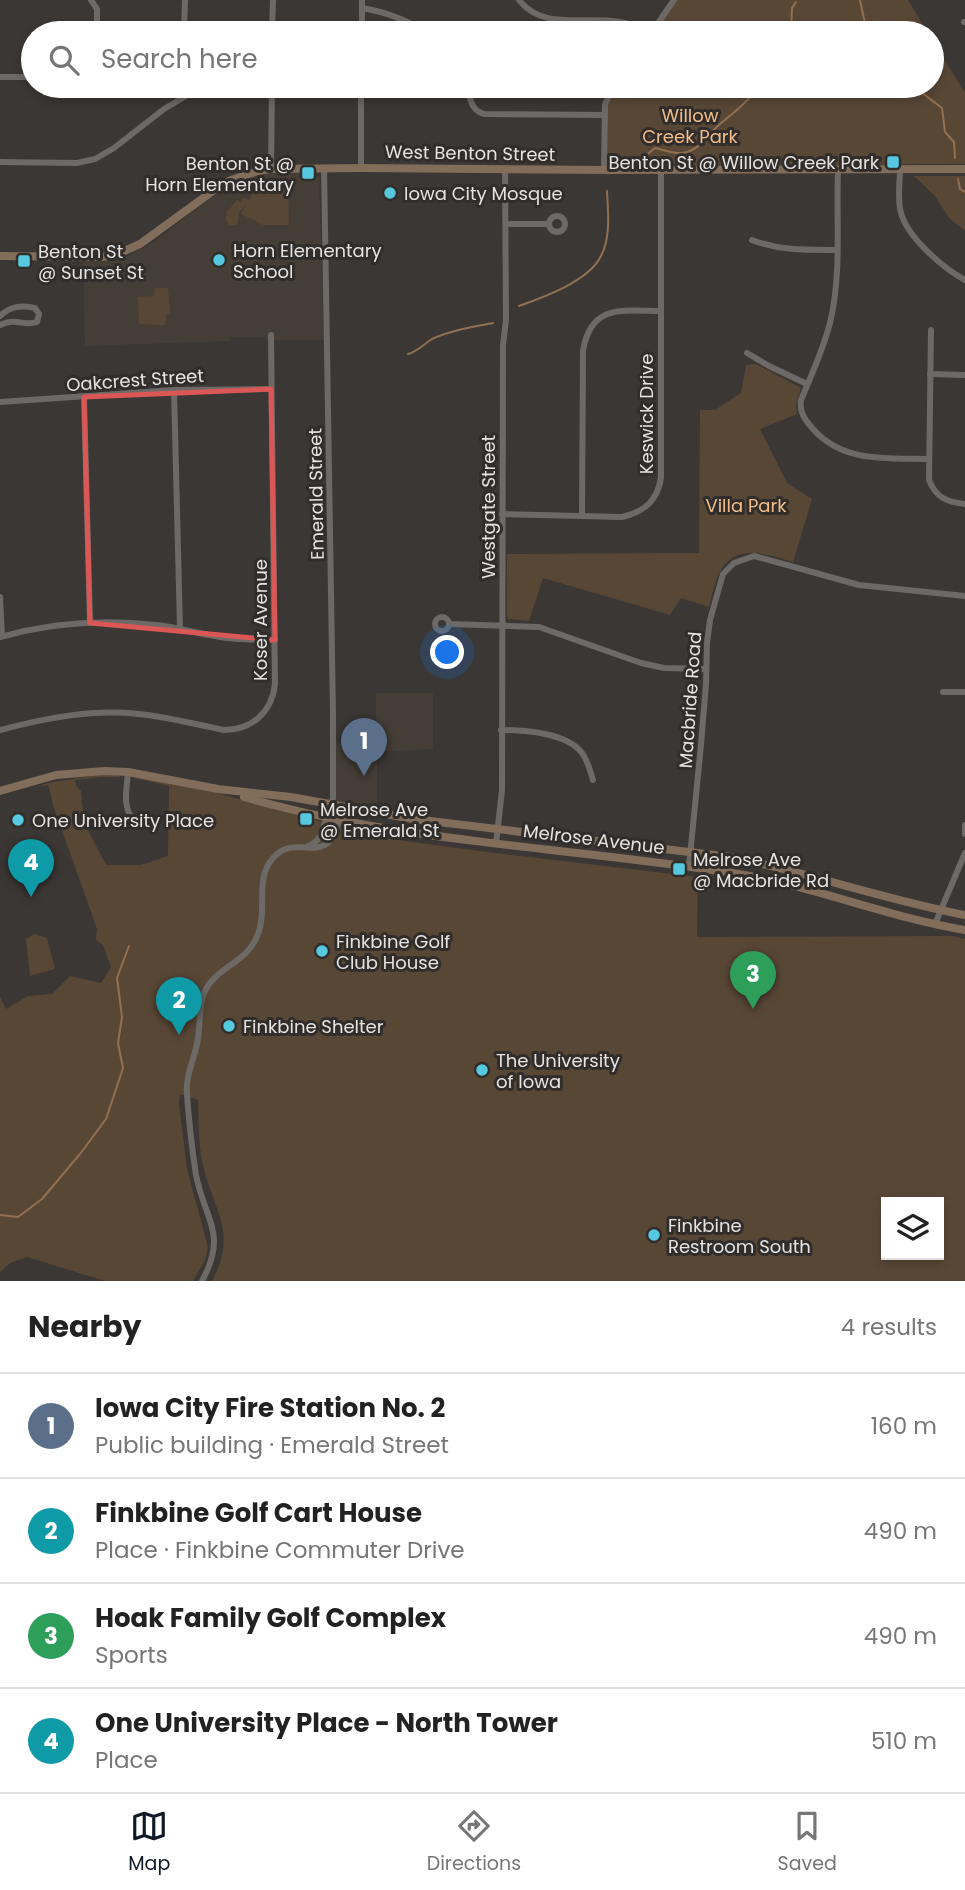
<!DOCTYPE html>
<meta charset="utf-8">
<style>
body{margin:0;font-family:Poppins,sans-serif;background:#f2f2f2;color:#222}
.controls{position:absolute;right:21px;bottom:21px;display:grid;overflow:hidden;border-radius:0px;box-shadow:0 4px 10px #0003}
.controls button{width:63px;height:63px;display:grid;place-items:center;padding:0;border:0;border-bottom:2px solid #e0e0e0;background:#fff;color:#222;font:35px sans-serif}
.you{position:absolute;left:448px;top:653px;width:24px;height:24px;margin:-18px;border:5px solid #fff;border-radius:50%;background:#1a73e8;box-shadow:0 0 0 10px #1a73e833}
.badge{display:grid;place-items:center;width:46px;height:46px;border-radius:50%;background:#111827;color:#fff;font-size:23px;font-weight:700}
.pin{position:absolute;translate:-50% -58px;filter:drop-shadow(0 2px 4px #0008)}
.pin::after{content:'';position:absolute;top:37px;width:24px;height:21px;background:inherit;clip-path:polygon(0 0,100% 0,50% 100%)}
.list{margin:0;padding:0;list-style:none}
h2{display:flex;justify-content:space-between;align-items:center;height:91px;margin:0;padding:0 28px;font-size:30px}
h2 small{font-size:23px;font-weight:400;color:#767676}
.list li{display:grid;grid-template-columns:46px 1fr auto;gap:21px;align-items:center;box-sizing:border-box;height:105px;padding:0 28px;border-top:2px solid #e0e0e0}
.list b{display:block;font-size:26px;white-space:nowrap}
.list p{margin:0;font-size:23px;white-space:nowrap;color:#767676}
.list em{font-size:23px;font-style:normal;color:#767676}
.icon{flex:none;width:38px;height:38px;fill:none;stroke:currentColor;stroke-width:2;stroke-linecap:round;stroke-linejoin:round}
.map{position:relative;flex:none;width:965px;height:1281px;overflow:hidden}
.search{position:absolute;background:#fff;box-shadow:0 4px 10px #0003;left:21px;right:21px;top:21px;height:77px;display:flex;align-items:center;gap:18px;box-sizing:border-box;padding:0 24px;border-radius:38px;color:#767676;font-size:26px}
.sheet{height:511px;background:#fff}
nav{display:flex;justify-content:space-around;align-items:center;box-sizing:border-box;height:98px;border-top:2px solid #e0e0e0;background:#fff;font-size:19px;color:#767676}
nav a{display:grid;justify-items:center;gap:4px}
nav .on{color:#111827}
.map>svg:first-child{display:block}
</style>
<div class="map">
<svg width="965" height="1281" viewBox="0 0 965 1281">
<rect width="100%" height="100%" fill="#3a3735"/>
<g fill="#453e37">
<polygon points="280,172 312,172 319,177 324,340 266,340 266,337 230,337 230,341 85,346 83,261 111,261 130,255 154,242 202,204 226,188 249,178"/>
<polygon points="376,693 433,693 433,749 377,752 377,809 333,801 333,743 376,741"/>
</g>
<g fill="#594736" fill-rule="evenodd">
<polygon points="674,0 908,0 928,33 651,33"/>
<polygon points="932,39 965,93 965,164 604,166 605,104 614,86 932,86"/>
<polygon points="914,176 965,176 965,231 949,218 935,196"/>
<polygon points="285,181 288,182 289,225 263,225 241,214 247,202 239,213 237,225 229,225 226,220 227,212 237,200 241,203 243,197 247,199 248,202 257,186"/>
<polygon points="155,288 168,288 170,313 166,315 165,325 139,324 138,297 154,296"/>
<path d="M756,364L801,388L796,404L797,414L760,429L787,483L812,499L793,562C766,554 734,542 719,574C714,584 712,596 709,607L681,598L670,615L543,578L529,621L508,619L507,615V554L699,553L700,410H715L741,393L746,365Z"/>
<path d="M97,775H116L121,777H101L75,780L76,786L81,791L84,822L106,865H141L168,856L169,786L134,778L139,777L213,792L377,837L487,852L698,877L697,937L952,936L965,939V1281H212C238,1233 214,1211 203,1166C198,1145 199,1121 198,1100L180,1094L179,1103L187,1169L208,1247L205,1260L193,1281H105L27,1257L10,1263L0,1272V997L6,1009L28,996L52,994L70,976L101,983L111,967L103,945L96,940L97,929C83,889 69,850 55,811C52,802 51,793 48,785L41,787L42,785L48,783ZM886,1202H939V1255H886Z"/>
<polygon points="34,934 47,938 55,969 30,976 26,939"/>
</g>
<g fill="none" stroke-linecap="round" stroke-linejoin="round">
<g stroke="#917052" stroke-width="2">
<polyline points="860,0 867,33"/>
<polyline points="791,33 792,8 796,2"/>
<polyline points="913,86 942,108 945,132 954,142 955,158"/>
<path d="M644,157L655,148C664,150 674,154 682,153C700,151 708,134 720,124C737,110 746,103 760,86"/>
<polyline points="958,179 960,189 965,192"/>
<path d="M519,306C544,297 589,281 601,256C611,237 608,212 607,191"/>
<path d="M408,354C418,351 424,344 432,339C451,330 473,327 493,323"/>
<polyline points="0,1215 18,1217 42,1199 80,1154 106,1119 123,1068 118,1043 122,1017 117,978 129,946"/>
</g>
<g stroke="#6c6966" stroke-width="6">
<polyline points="91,0 97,9 97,33"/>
<path d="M519,0C549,39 607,4 648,33"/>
<path d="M362,8C386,12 406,19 427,33"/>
<polyline points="964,22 965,22"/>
<polyline points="184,33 185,0"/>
<polyline points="272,33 273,0"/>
<polyline points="362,33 362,0"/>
<polyline points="651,33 674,0"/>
<polyline points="0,77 33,77"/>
<path d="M466,86C471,98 470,110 484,114L605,115"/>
<polyline points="0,162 77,163 95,159 114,148 164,109 196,90 206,86"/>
<polyline points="324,168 333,714 333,797 330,819"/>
<polyline points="361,168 361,86"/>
<polyline points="271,169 272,86"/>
<path d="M900,169C900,183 897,199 901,213C908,238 943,268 965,280"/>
<polyline points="604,170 605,104 614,86"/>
<path d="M838,170C836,220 842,273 830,323C823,350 812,374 801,400C799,412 805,420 813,429C843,463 887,458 928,459"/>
<circle cx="557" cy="224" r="8"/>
<polyline points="506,224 549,224"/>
<path d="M752,240C780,251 808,250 837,250"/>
<path d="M0,316C11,306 21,305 35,308L39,314L37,322C23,327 18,317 0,325"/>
<path d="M931,330L929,480C936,498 947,502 965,504"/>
<polyline points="747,353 769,366 807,384"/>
<polyline points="930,374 965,375"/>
<polyline points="174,390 180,629"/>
<polyline points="84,397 90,623"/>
<polyline points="0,402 174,390 271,389"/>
<path d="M502,514L622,517C645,512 658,500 661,477V170"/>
<path d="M582,516L583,351C591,303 623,311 661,311"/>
<polyline points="0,597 2,636"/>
<circle cx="442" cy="624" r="7"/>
<polyline points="450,624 539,627 641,663 664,668 706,669"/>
<path d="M0,637C50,623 105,619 156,625C176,627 195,633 215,636C235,640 255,640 275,640"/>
<polyline points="943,692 965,692"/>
<path d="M0,730C46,718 91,709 139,714C167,717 195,724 224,730C252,730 272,712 275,684L271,335"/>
<path d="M501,730C525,730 567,733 582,753C588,761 590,771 593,780"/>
<path d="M128,772C127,786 123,802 130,815"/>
<polyline points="965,825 965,834"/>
<polyline points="496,844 502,790 503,345 506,320 505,169"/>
<path d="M308,846C321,841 323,831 326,818"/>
<polyline points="689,866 701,745 706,684 707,643 710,620 723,574 734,563 754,556 859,585 965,596"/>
<polyline points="935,924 965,853"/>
<path d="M202,1281C228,1233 205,1221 196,1175C192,1149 189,1122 187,1095C185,1075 195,1058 198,1039C200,1025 199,1010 203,996C212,967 247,965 258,934C268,910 254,879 273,858C298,830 326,871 339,821"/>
</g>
<g stroke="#816d59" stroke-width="8">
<polyline points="0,256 103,257 120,253 140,244 217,188 231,180 258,171 271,169 361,168 612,170 965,169"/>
<path d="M0,791L56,775L104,771L128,772L218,789L291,797L413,819L731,857C810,873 886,900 965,915"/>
<path d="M244,797C403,843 569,847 732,873C811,885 886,917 965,930"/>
</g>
</g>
<path fill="none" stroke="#da5756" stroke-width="5" stroke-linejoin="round" d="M271,389L275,640L90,623L84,397Z"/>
<g fill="#56c9e1" stroke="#302d2b" stroke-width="2.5">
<rect x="886" y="155" width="14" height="14" rx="3.5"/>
<rect x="301" y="166" width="14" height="14" rx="3.5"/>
<circle cx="390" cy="193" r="7"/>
<circle cx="219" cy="260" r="7"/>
<rect x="17" y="254" width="14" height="14" rx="3.5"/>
<rect x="299" y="812" width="14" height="14" rx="3.5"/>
<circle cx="18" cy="820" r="7"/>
<rect x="672" y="862" width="14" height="14" rx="3.5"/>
<circle cx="322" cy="951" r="7"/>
<circle cx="229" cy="1026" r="7"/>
<circle cx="482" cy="1070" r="7"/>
<circle cx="654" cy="1235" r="7"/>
</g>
<g text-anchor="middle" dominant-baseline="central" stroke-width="6" stroke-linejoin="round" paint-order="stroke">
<g font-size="18" fill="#f2bc8a" stroke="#302d2b">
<text x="690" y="115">Willow<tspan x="690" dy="21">Creek Park</tspan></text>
<text x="746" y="505">Villa Park</text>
</g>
<g font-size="18" fill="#e5e3e2" stroke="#302d2b">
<text transform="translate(470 153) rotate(1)">West Benton Street</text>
<text transform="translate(135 380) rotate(-4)">Oakcrest Street</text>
<text transform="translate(646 414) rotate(-90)">Keswick Drive</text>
<text transform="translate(316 494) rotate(-91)">Emerald Street</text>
<text transform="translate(488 507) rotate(-90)">Westgate Street</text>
<text transform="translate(260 620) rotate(-90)">Koser Avenue</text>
<text transform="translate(690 700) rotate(-86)">Macbride Road</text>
<text transform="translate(594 839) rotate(7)">Melrose Avenue</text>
</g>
<g font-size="18" fill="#e5e3e2" stroke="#302d2b" text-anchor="start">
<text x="879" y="162" text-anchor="end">Benton St @ Willow Creek Park</text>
<text x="294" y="163" text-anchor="end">Benton St @<tspan x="294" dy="21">Horn Elementary</tspan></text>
<text x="404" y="193">Iowa City Mosque</text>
<text x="233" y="250">Horn Elementary<tspan x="233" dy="21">School</tspan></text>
<text x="38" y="251">Benton St<tspan x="38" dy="21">@ Sunset St</tspan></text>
<text x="320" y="809">Melrose Ave<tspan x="320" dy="21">@ Emerald St</tspan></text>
<text x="32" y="820">One University Place</text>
<text x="693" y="859">Melrose Ave<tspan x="693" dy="21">@ Macbride Rd</tspan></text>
<text x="336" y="941">Finkbine Golf<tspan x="336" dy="21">Club House</tspan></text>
<text x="243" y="1026">Finkbine Shelter</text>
<text x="496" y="1060">The University<tspan x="496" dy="21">of Iowa</tspan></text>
<text x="668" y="1225">Finkbine<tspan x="668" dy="21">Restroom South</tspan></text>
</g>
</g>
</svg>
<div class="controls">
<button><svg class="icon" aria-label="layers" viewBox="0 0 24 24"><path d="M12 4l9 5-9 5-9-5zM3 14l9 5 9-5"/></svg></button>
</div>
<div class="you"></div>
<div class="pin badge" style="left:364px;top:776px;background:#5c6f8a">1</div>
<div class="pin badge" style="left:179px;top:1035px;background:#0f9aa8">2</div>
<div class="pin badge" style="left:753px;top:1009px;background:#2e9e5b">3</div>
<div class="pin badge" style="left:31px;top:897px;background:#0f9aa8">4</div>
<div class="search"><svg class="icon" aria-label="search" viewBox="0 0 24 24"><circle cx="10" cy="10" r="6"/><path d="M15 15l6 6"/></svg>Search here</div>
</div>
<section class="sheet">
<h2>Nearby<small>4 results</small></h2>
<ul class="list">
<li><span class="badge" style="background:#5c6f8a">1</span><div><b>Iowa City Fire Station No. 2</b><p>Public building · Emerald Street</p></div><em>160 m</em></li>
<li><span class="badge" style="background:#0f9aa8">2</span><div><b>Finkbine Golf Cart House</b><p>Place · Finkbine Commuter Drive</p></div><em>490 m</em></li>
<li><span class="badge" style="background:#2e9e5b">3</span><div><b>Hoak Family Golf Complex</b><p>Sports</p></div><em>490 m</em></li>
<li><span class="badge" style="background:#0f9aa8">4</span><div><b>One University Place - North Tower</b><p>Place</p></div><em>510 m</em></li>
</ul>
</section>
<nav>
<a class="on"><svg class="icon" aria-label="map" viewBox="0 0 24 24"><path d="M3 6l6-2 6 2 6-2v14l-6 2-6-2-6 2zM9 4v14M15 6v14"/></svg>Map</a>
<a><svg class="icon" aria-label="directions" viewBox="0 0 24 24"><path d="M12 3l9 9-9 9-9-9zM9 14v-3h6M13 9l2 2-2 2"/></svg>Directions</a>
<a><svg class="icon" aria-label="saved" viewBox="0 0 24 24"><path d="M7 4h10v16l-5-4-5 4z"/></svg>Saved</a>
</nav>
